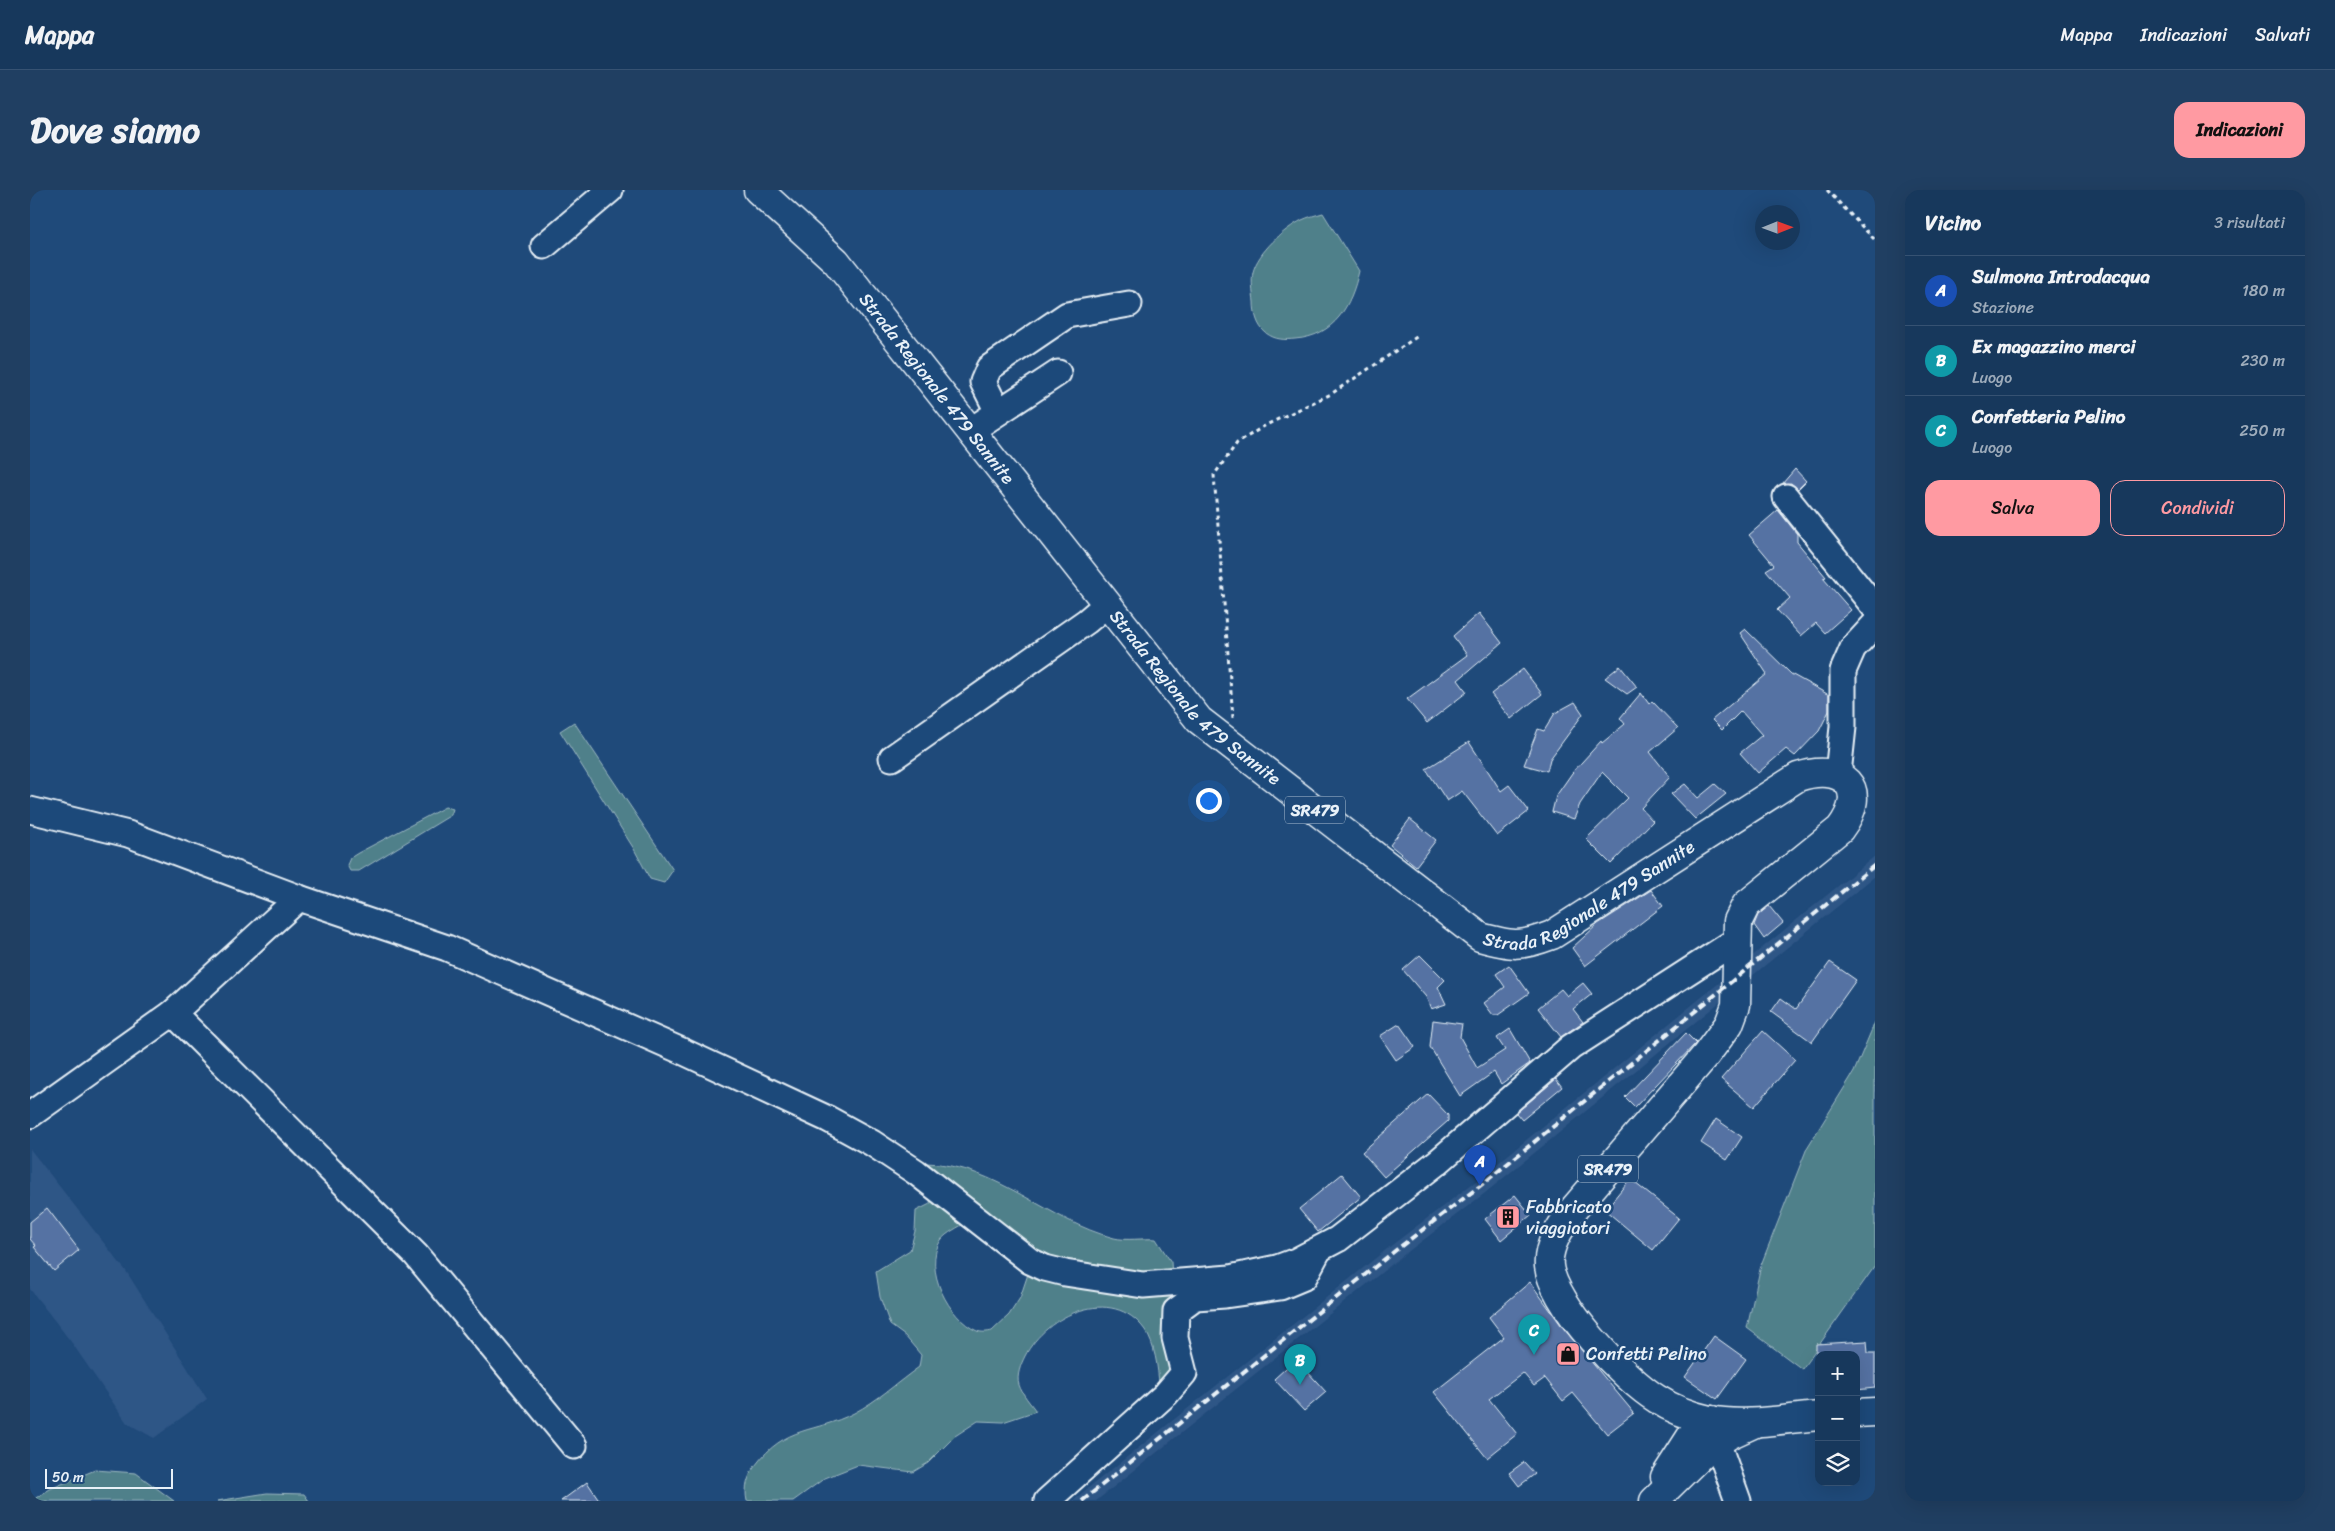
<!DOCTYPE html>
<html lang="it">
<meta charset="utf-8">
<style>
body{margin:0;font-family:Sriracha,sans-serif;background:#203f62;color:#f1f3f6}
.controls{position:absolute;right:15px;bottom:15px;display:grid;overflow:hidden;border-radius:10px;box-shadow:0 5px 20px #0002}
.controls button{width:45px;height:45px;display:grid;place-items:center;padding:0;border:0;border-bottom:1px solid #365272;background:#17385c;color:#f1f3f6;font:25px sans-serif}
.compass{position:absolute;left:1725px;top:15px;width:45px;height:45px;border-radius:50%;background:#17385c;box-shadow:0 5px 20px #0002;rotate:89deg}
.scale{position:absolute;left:15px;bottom:12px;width:128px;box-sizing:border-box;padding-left:5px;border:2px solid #e8f1f8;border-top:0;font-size:14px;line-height:18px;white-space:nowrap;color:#e8f1f8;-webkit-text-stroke:4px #1f4a7a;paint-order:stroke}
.you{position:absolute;left:1178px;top:610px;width:18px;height:18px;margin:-12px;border:4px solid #fff;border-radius:50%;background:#1a73e8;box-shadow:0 0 0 8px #1a73e833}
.badge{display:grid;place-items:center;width:32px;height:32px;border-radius:50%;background:#ff9aa2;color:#fff;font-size:16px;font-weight:700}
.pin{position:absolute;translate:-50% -41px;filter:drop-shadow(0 1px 2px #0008)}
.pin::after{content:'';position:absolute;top:26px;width:18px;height:15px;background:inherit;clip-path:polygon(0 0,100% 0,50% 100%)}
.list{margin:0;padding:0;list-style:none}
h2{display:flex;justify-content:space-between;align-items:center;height:65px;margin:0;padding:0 20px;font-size:21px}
h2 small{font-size:16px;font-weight:400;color:#9eacbb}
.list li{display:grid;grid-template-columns:32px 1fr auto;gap:15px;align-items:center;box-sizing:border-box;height:70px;padding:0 20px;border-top:1px solid #365272}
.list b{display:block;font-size:19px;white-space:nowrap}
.list p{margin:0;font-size:16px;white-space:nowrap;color:#9eacbb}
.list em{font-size:16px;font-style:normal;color:#9eacbb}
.actions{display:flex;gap:10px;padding:15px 20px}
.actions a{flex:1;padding:11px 0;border:1px solid #ff9aa2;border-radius:15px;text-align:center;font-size:18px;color:#ff9aa2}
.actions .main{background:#ff9aa2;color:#111}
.icon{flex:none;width:28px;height:28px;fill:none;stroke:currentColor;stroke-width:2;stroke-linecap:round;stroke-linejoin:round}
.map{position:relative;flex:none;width:1845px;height:1311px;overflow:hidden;border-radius:15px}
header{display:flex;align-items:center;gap:30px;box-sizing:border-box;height:70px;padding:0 25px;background:#17385c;border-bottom:1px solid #365272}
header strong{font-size:24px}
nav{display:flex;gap:28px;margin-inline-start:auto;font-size:18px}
.intro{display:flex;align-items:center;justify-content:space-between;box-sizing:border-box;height:120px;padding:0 30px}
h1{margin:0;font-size:35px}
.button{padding:12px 22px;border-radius:15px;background:#ff9aa2;color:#111;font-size:18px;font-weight:700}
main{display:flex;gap:30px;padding:0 30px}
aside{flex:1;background:#17385c;border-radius:15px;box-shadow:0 5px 20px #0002}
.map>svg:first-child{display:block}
</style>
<header>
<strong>Mappa</strong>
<nav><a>Mappa</a><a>Indicazioni</a><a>Salvati</a></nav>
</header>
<div class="intro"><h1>Dove siamo</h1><a class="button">Indicazioni</a></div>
<main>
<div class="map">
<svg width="1845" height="1311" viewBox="0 0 1845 1311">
<rect width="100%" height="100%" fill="#1f4a7a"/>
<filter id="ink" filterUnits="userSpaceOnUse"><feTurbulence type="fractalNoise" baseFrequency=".02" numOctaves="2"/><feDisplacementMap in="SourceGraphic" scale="10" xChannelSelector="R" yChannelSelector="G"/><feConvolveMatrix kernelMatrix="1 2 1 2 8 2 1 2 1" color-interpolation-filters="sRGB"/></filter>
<g filter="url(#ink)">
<g fill="#2f5686">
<polygon points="1845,666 1845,686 1455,1003 1371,1067 1066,1311 1042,1311 1362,1055 1446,991"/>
<polygon points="0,959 96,1081 177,1209 124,1248 97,1233 42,1153 0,1099"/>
</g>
<g fill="#50808a" stroke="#9cb8c1" fill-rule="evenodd">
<path d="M1293,23L1329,81C1321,116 1305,146 1265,149C1255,150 1245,150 1236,143C1227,136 1224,123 1224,112C1223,102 1221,92 1223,82C1228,62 1254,39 1272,30C1278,27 1286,25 1293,23Z"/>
<polygon points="544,532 643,680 634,693 620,689 604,659 530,541"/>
<polygon points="415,617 423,619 421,625 329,681 320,681 317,675 320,668 328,663"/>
<polygon points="1845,832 1845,1076 1772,1179 1717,1138 1731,1075 1777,958 1824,882"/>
<path d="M897,973C966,975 1018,1031 1084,1048C1096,1051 1113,1048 1126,1049L1141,1072L1143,1104L1138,1126L1142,1180L1129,1195C1128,1178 1125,1155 1115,1140C1082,1094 1016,1125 995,1166C991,1174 986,1186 989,1195C992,1204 1001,1214 1006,1221L973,1232L948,1231L925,1246L898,1273L883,1282L828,1275L795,1288L763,1311H717C714,1298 718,1286 725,1276C756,1234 784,1244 824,1223C847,1211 868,1192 889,1177L891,1165L875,1146L860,1135L850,1107L846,1081L880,1060L885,1041L886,1021L900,1014L901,1002ZM937,1032L1000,1078L990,1108L979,1125L962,1141C958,1142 952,1143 947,1141C919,1129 892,1078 911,1050C916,1043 929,1037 937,1032Z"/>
<polygon points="65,1280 106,1283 144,1311 1,1311 20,1299"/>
<polygon points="237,1303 274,1304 279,1311 187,1311"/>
</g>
<g fill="#5472a3" stroke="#e8f1f8">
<polygon points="1765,279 1776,291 1768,299 1761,293 1752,294"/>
<polygon points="1748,320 1767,344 1767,352 1796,387 1793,388 1821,420 1795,443 1786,433 1771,446 1747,420 1760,408 1736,380 1744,375 1719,345"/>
<polygon points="1449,423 1472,453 1428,490 1437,502 1397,533 1377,509 1437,465 1423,446"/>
<polygon points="1715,439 1761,484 1799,505 1799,521 1789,541 1765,566 1756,559 1728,583 1710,563 1732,545 1711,521 1692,540 1682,530 1737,484 1710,443"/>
<polygon points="1590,476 1607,497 1597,504 1575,488"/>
<polygon points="1493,479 1512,504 1481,529 1461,504"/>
<polygon points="1611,503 1619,514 1622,511 1648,538 1620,562 1640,587 1611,618 1623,631 1581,674 1556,649 1598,608 1572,582 1550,614 1544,629 1522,622 1526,606 1542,583 1571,551 1572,553 1595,534 1590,528"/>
<polygon points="1545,512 1553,524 1520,569 1517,581 1494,575 1508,539 1514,541 1525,523"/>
<polygon points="1439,552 1471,601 1479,595 1499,621 1467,646 1432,601 1417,611 1396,579"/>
<polygon points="1655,594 1668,608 1685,594 1696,604 1665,629 1641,604"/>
<polygon points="1380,629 1406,650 1386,676 1360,655"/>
<polygon points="1621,700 1633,716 1555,776 1542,758 1568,734"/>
<polygon points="1739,716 1753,733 1734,749 1724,735 1728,725"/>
<polygon points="1390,765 1415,790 1408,797 1416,814 1401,819 1396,807 1373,780"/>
<polygon points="1800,772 1826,790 1782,852 1741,822 1751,808 1766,819"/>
<polygon points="1479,775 1499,803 1468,825 1463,825 1454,813 1475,797 1466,784"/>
<polygon points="1553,793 1562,804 1543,819 1553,832 1531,847 1508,818 1531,799 1537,806"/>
<polygon points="1403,830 1432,834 1430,847 1447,878 1475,860 1467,848 1480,839 1500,873 1471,894 1464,882 1430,906 1400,857"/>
<polygon points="1369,834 1385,857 1366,870 1350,846"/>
<polygon points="1733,841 1765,870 1724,917 1691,889"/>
<polygon points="1656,843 1666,853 1605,917 1595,907"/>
<polygon points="1526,889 1532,897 1492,930 1486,923"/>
<polygon points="1398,904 1418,925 1418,931 1354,987 1332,962"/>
<polygon points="1686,929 1712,947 1697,970 1671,953"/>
<polygon points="1312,984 1331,1007 1288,1042 1269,1019"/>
<polygon points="1600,989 1649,1028 1623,1060 1575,1020"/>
<polygon points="1485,1005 1501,1025 1471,1050 1455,1029"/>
<polygon points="17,1018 49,1060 24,1081 4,1057 6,1056 0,1049 0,1032"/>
<polygon points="1500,1092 1534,1139 1604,1223 1577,1244 1543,1203 1533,1211 1515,1188 1504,1196 1493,1183 1459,1209 1487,1244 1457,1268 1404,1202 1474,1147 1459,1127"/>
<polygon points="1684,1146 1716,1169 1687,1209 1655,1187"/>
<polygon points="1837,1151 1838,1163 1845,1163 1845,1198 1826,1200 1826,1165 1786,1165 1786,1154"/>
<polygon points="1266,1169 1296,1202 1274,1221 1244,1189"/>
<polygon points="1494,1272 1505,1284 1489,1296 1479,1283"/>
<polygon points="557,1292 570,1311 531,1311"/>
</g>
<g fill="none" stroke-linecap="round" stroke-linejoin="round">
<defs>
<g id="minor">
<polyline points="514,56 580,0"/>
<polyline points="968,222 953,192 959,178 1037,125 1099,114"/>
<polyline points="940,241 1028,183"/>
<polyline points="1756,307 1845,418"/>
<polyline points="862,568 1057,431 1077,414"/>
<polyline points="1808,584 1813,537 1813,481 1823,458 1845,434"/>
<polyline points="0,620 98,644 269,708 417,758 654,862 798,929 842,953 886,982 1000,1071 1015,1078 1035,1083 1113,1095 1200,1088 1247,1078 1266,1071 1308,1049 1409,971 1541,857 1707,750"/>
<polyline points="143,823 386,1065 544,1256"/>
<polyline points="0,925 143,823 269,708"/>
<polyline points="1687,1252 1708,1311"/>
<polyline points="1017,1311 1136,1204 1154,1183 1145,1148 1146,1121 1165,1107 1195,1105 1250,1097 1274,1087 1288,1061"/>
</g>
<g id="major">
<path id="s1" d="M728,0L806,71L1169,530L1450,747C1482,756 1490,757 1522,745L1768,587C1812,572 1841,598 1810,639L1716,715L1708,731L1706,815L1699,834L1676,865L1542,1021C1531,1036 1517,1056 1519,1076C1523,1114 1594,1189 1627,1209C1642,1219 1661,1226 1679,1230C1714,1237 1754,1229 1789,1226"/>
<polyline points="1826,1223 1845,1222"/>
<polyline points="1635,1287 1662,1245 1681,1230"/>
<polyline points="1624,1311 1678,1258 1699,1245 1723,1234"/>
</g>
</defs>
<use href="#minor" stroke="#e8f1f8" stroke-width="29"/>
<use href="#major" stroke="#e8f1f8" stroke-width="31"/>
<g stroke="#e8f1f8" stroke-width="3" stroke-dasharray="4 4" stroke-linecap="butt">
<polyline points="1797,0 1845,50"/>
<polyline points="1203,528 1184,285 1207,253 1236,235 1301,204 1388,146"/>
</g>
<use href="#minor" stroke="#1f4a7a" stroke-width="25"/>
<use href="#major" stroke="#1f4a7a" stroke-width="28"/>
<polyline stroke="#e8f1f8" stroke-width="4" stroke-dasharray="8 4" stroke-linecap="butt" points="1052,1311 1366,1060 1450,996 1845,675"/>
</g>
</g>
<defs>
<symbol id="building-square" viewBox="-11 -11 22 22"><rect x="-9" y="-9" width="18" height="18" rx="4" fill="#ff9aa2" stroke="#1f4a7a"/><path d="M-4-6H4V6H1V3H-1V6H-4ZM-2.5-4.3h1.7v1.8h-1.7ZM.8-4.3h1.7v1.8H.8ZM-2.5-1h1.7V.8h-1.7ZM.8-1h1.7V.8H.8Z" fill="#111"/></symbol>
<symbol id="shop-square" viewBox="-11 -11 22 22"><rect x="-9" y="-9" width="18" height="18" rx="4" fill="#ff9aa2" stroke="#1f4a7a"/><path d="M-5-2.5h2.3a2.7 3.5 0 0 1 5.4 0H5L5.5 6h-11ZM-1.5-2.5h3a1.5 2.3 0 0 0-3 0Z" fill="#111"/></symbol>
</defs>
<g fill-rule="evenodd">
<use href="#building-square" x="1464" y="1013" width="28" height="28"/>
<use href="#shop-square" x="1524" y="1150" width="28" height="28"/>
</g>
<g text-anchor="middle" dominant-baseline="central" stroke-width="5" stroke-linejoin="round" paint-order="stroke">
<g fill="#1f4a7a" stroke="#acbfd2" stroke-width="1">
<rect x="1255" y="606.5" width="60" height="27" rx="4"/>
<rect x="1548" y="965.5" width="60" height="27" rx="4"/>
</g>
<g font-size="16" font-weight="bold" fill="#e8f1f8">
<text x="1285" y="620">SR479</text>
<text x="1578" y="979">SR479</text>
</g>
<g font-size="18" fill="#e8f1f8" stroke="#1f4a7a">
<text stroke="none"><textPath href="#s1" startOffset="268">Strada Regionale 479 Sannite</textPath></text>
<text stroke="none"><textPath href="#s1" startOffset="672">Strada Regionale 479 Sannite</textPath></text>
<text stroke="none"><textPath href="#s1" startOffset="1168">Strada Regionale 479 Sannite</textPath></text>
</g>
<g font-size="18" fill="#e8f1f8" stroke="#1f4a7a" text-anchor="start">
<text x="1496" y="1017">Fabbricato<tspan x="1496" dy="21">viaggiatori</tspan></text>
<text x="1556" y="1164">Confetti Pelino</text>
</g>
</g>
</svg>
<div class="controls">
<button>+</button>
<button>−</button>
<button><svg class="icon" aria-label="layers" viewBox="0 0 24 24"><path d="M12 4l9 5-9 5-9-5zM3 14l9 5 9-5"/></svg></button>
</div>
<svg class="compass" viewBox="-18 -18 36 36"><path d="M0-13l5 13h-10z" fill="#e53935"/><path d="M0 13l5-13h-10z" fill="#9eacbb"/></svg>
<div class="scale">50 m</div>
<div class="you"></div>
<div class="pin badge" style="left:1450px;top:996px;background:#1a4fb4">A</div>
<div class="pin badge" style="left:1270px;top:1195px;background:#0f9aa8">B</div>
<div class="pin badge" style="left:1504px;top:1165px;background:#0f9aa8">C</div>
</div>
<aside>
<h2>Vicino<small>3 risultati</small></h2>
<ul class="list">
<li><span class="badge" style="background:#1a4fb4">A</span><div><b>Sulmona Introdacqua</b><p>Stazione</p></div><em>180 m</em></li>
<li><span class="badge" style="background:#0f9aa8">B</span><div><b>Ex magazzino merci</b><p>Luogo</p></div><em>230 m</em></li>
<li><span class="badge" style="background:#0f9aa8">C</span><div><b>Confetteria Pelino</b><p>Luogo</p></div><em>250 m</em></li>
</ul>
<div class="actions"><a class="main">Salva</a><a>Condividi</a></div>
</aside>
</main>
